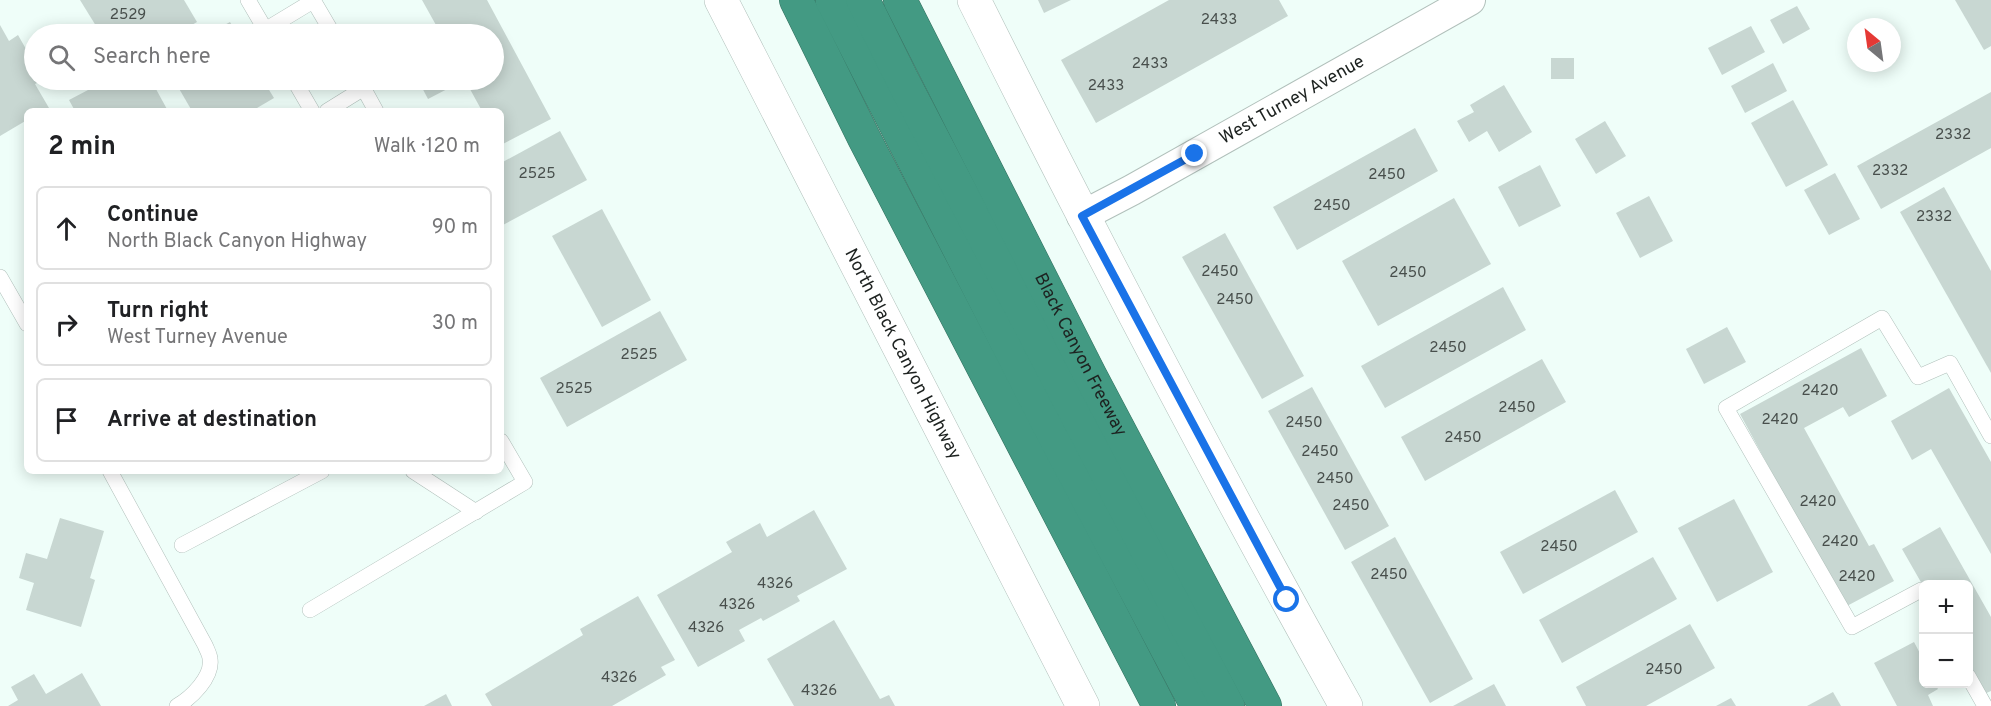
<!DOCTYPE html>
<meta charset="utf-8">
<style>
body{margin:0;font-family:Overpass,sans-serif;background:#f2f2f2;color:#202124}
.controls{position:absolute;right:18px;bottom:18px;display:grid;overflow:hidden;border-radius:9px;box-shadow:0 3px 15px #0003}
.controls button{width:54px;height:54px;display:grid;place-items:center;padding:0;border:0;border-bottom:2px solid #e0e0e0;background:#fff;color:#202124;font:30px sans-serif}
.compass{position:absolute;left:1847px;top:18px;width:54px;height:54px;border-radius:50%;background:#fff;box-shadow:0 3px 15px #0003;rotate:331deg}
.stop{position:absolute;width:18px;height:18px;margin:-14px;border:4px solid #1a73e8;border-radius:50%;background:#fff}
.stop.end{background:#1a73e8;border-color:#fff;box-shadow:0 2px 6px #0008}
.list{margin:0;padding:0;list-style:none}
h2{display:flex;justify-content:space-between;align-items:center;height:78px;margin:0;padding:0 24px;font-size:26px}
h2 small{font-size:20px;font-weight:400;color:#757577}
.list li{display:grid;grid-template-columns:39px 1fr auto;gap:18px;align-items:center;box-sizing:border-box;height:84px;margin:0 12px 12px;padding:0 12px;border:2px solid #e0e0e0;border-radius:9px}
.list b{display:block;font-size:22px;white-space:nowrap}
.list p{margin:0;font-size:20px;white-space:nowrap;color:#757577}
.list em{font-size:20px;font-style:normal;color:#757577}
.icon{flex:none;width:33px;height:33px;fill:none;stroke:currentColor;stroke-width:2;stroke-linecap:round;stroke-linejoin:round}
.map{position:relative;flex:none;width:1991px;height:706px;overflow:hidden}
.search{position:absolute;background:#fff;box-shadow:0 3px 15px #0003;left:24px;top:24px;width:480px;height:66px;display:flex;align-items:center;gap:15px;box-sizing:border-box;padding:0 21px;border-radius:33px;color:#757577;font-size:22px}
.panel{position:absolute;background:#fff;box-shadow:0 3px 15px #0003;left:24px;top:108px;width:480px;height:366px;border-radius:9px}
.map>svg:first-child{display:block}
</style>
<div class="map">
<svg width="1991" height="706" viewBox="0 0 1991 706">
<rect width="100%" height="100%" fill="#effef9"/>
<g fill="#c8d7d2">
<polygon points="80,0 184,0 197,22 176,34 101,34"/>
<polygon points="422,0 487,0 551,119 501,145 501,111 482,111 465,80 494,80 494,34 441,34"/>
<polygon points="1038,0 1071,0 1044,13"/>
<polygon points="1169,0 1279,0 1288,16 1096,123 1061,60"/>
<polygon points="1955,0 1991,0 1991,46 1984,50"/>
<polygon points="1797,6 1810,29 1783,44 1770,20"/>
<polygon points="230,22 237,34 208,34"/>
<polygon points="0,25 9,41 18,35 34,63 34,80 43,80 35,84 49,108 43,111 27,111 27,120 0,136"/>
<polygon points="1751,26 1765,52 1722,75 1708,48"/>
<rect x="1551" y="58" width="23" height="21"/>
<polygon points="1773,63 1787,91 1745,113 1731,86"/>
<polygon points="107,80 115,80 118,84 127,80 151,80 168,111 75,111 69,100"/>
<polygon points="174,80 263,80 274,98 252,111 192,111"/>
<polygon points="418,80 450,80 453,86 428,99"/>
<polygon points="1504,85 1532,132 1499,152 1487,131 1469,142 1457,121 1474,112 1470,105"/>
<polygon points="1991,92 1991,148 1881,209 1857,166"/>
<polygon points="1793,100 1828,165 1786,187 1751,123"/>
<polygon points="1605,121 1626,156 1596,174 1575,139"/>
<polygon points="1415,128 1438,171 1297,250 1273,207"/>
<polygon points="560,131 587,180 501,226 501,163"/>
<polygon points="1540,165 1561,206 1519,227 1498,187"/>
<polygon points="1835,173 1860,219 1829,235 1804,190"/>
<polygon points="1944,187 1991,271 1991,373 1900,212"/>
<polygon points="1649,196 1673,241 1640,258 1616,213"/>
<polygon points="1454,198 1491,264 1378,326 1342,261"/>
<polygon points="602,209 651,300 602,327 552,236"/>
<polygon points="1225,233 1304,376 1262,399 1182,257"/>
<polygon points="1503,287 1526,330 1385,408 1361,366"/>
<polygon points="660,311 687,360 567,427 540,378"/>
<polygon points="1727,327 1746,362 1704,384 1686,349"/>
<polygon points="1861,348 1887,396 1849,417 1843,407 1804,428 1869,546 1874,544 1894,581 1845,607 1740,414"/>
<polygon points="1542,359 1566,402 1425,481 1401,437"/>
<polygon points="1312,387 1389,526 1345,550 1268,411"/>
<polygon points="1949,388 1991,462 1991,554 1931,449 1912,460 1891,421"/>
<polygon points="1615,490 1638,532 1523,594 1500,552"/>
<polygon points="1734,499 1773,572 1717,602 1678,528"/>
<polygon points="814,510 847,569 797,596 800,601 763,621 761,618 739,630 745,641 698,667 657,595 732,552 726,542 760,523 767,537"/>
<polygon points="60,518 104,531 90,578 95,580 81,627 26,610 34,583 19,578 26,553 47,559"/>
<polygon points="1940,527 1991,617 1991,691 1984,694 1968,666 1968,584 1922,584 1902,549"/>
<polygon points="1395,537 1473,679 1430,703 1351,562"/>
<polygon points="1653,557 1677,599 1562,663 1539,620"/>
<polygon points="638,596 675,660 661,667 666,675 612,706 492,706 485,694 583,635 580,629"/>
<polygon points="834,620 880,699 889,695 895,706 794,706 767,659"/>
<polygon points="1690,624 1715,668 1646,706 1586,706 1576,687"/>
<polygon points="1914,642 1924,661 1924,684 1935,684 1938,689 1928,695 1933,706 1897,706 1874,663"/>
<polygon points="82,673 101,706 8,706 18,700 11,687 34,674 46,694"/>
<polygon points="1494,684 1506,706 1453,706"/>
<polygon points="1833,692 1841,706 1807,706"/>
<polygon points="446,694 452,706 424,706"/>
<polygon points="1731,698 1736,706 1716,706"/>
</g>
<g fill="none" stroke-linecap="round" stroke-linejoin="round">
<defs>
<g id="lane">
<polyline points="248,0 268,34"/>
<polyline points="313,0 333,34"/>
<polyline points="265,30 313,1"/>
<polyline points="294,80 312,111"/>
<polyline points="359,80 376,111"/>
<polyline points="327,111 364,88"/>
<polyline points="0,277 27,324"/>
<path d="M110,471L205,645C207,650 210,655 210,659C213,677 191,698 177,706"/>
<polyline points="413,471 476,512"/>
<polyline points="182,545 322,471"/>
<polyline points="1924,594 1921,590 1852,627 1726,408 1882,318 1918,377 1950,363 1991,436"/>
<polyline points="310,610 525,482 501,441"/>
<polyline points="1968,676 1985,706"/>
</g>
<g id="street">
<path id="s1" d="M1082,216L1132,190L1470,0"/>
</g>
<g id="secondary">
<path id="s2" d="M721,0L1083,706"/>
<path d="M974,0C1093,238 1216,474 1346,706"/>
</g>
<g id="highway">
<polyline points="796,0 864,138 1159,706"/>
<polyline points="832,0 1056,439 1197,706"/>
<polyline points="863,0 902,79 1228,706"/>
<path id="s3" d="M900,0L1090,375L1265,706"/>
</g>
</defs>
<use href="#lane" stroke="#b1c0bb" stroke-width="16"/>
<use href="#street" stroke="#b1c0bb" stroke-width="32"/>
<use href="#secondary" stroke="#b1c0bb" stroke-width="34"/>
<use href="#highway" stroke="#367060" stroke-width="34"/>
<use href="#lane" stroke="#fff" stroke-width="15"/>
<use href="#street" stroke="#fff" stroke-width="30"/>
<use href="#secondary" stroke="#fff" stroke-width="33"/>
<use href="#highway" stroke="#439a83" stroke-width="33"/>
</g>
<g fill="none" stroke-linecap="round" stroke-linejoin="round">
<polyline stroke="#1a73e8" stroke-width="8" points="1195,154 1082,216 1287,600"/>
</g>
<g text-anchor="middle" dominant-baseline="central" stroke-width="4.5" stroke-linejoin="round" paint-order="stroke">
<g font-size="15" fill="#484f4c">
<text x="128" y="15">2529</text>
<text x="1219" y="20">2433</text>
<text x="1150" y="64">2433</text>
<text x="1106" y="86">2433</text>
<text x="1953" y="135">2332</text>
<text x="1890" y="171">2332</text>
<text x="537" y="174">2525</text>
<text x="1387" y="175">2450</text>
<text x="1332" y="206">2450</text>
<text x="1934" y="217">2332</text>
<text x="1220" y="272">2450</text>
<text x="1408" y="273">2450</text>
<text x="1235" y="300">2450</text>
<text x="1448" y="348">2450</text>
<text x="639" y="355">2525</text>
<text x="574" y="389">2525</text>
<text x="1820" y="391">2420</text>
<text x="1517" y="408">2450</text>
<text x="1780" y="420">2420</text>
<text x="1304" y="423">2450</text>
<text x="1463" y="438">2450</text>
<text x="1320" y="452">2450</text>
<text x="1335" y="479">2450</text>
<text x="1818" y="502">2420</text>
<text x="1351" y="506">2450</text>
<text x="1840" y="542">2420</text>
<text x="1559" y="547">2450</text>
<text x="1389" y="575">2450</text>
<text x="1857" y="577">2420</text>
<text x="775" y="584">4326</text>
<text x="737" y="605">4326</text>
<text x="706" y="628">4326</text>
<text x="1664" y="670">2450</text>
<text x="619" y="678">4326</text>
<text x="819" y="691">4326</text>
</g>
<g font-size="18" fill="#1d2220" stroke="#fff">
<text stroke="none"><textPath href="#s1" startOffset="240">West Turney Avenue</textPath></text>
<text stroke="none"><textPath href="#s2" startOffset="398">North Black Canyon Highway</textPath></text>
<text stroke="none"><textPath href="#s3" startOffset="398">Black Canyon Freeway</textPath></text>
</g>
</g>
</svg>
<div class="controls">
<button>+</button>
<button>−</button>
</div>
<svg class="compass" viewBox="-18 -18 36 36"><path d="M0-13l5 13h-10z" fill="#e53935"/><path d="M0 13l5-13h-10z" fill="#757577"/></svg>
<div class="stop" style="left:1287px;top:600px"></div>
<div class="stop end" style="left:1195px;top:154px"></div>
<div class="search"><svg class="icon" aria-label="search" viewBox="0 0 24 24"><circle cx="10" cy="10" r="6"/><path d="M15 15l6 6"/></svg>Search here</div>
<section class="panel">
<h2>2 min<small>Walk · 120 m</small></h2>
<ul class="list">
<li><svg class="icon" aria-label="ahead" viewBox="0 0 24 24"><path d="M12 20V5M6 11l6-6 6 6"/></svg><div><b>Continue</b><p>North Black Canyon Highway</p></div><em>90 m</em></li>
<li><svg class="icon" aria-label="right" viewBox="0 0 24 24"><path d="M7 20v-9h11M14 6l5 5-5 5"/></svg><div><b>Turn right</b><p>West Turney Avenue</p></div><em>30 m</em></li>
<li><svg class="icon" aria-label="arrive" viewBox="0 0 24 24"><path d="M6 21V4h12l-3 4 3 4H6"/></svg><div><b>Arrive at destination</b></div></li>
</ul>
</section>
</div>
